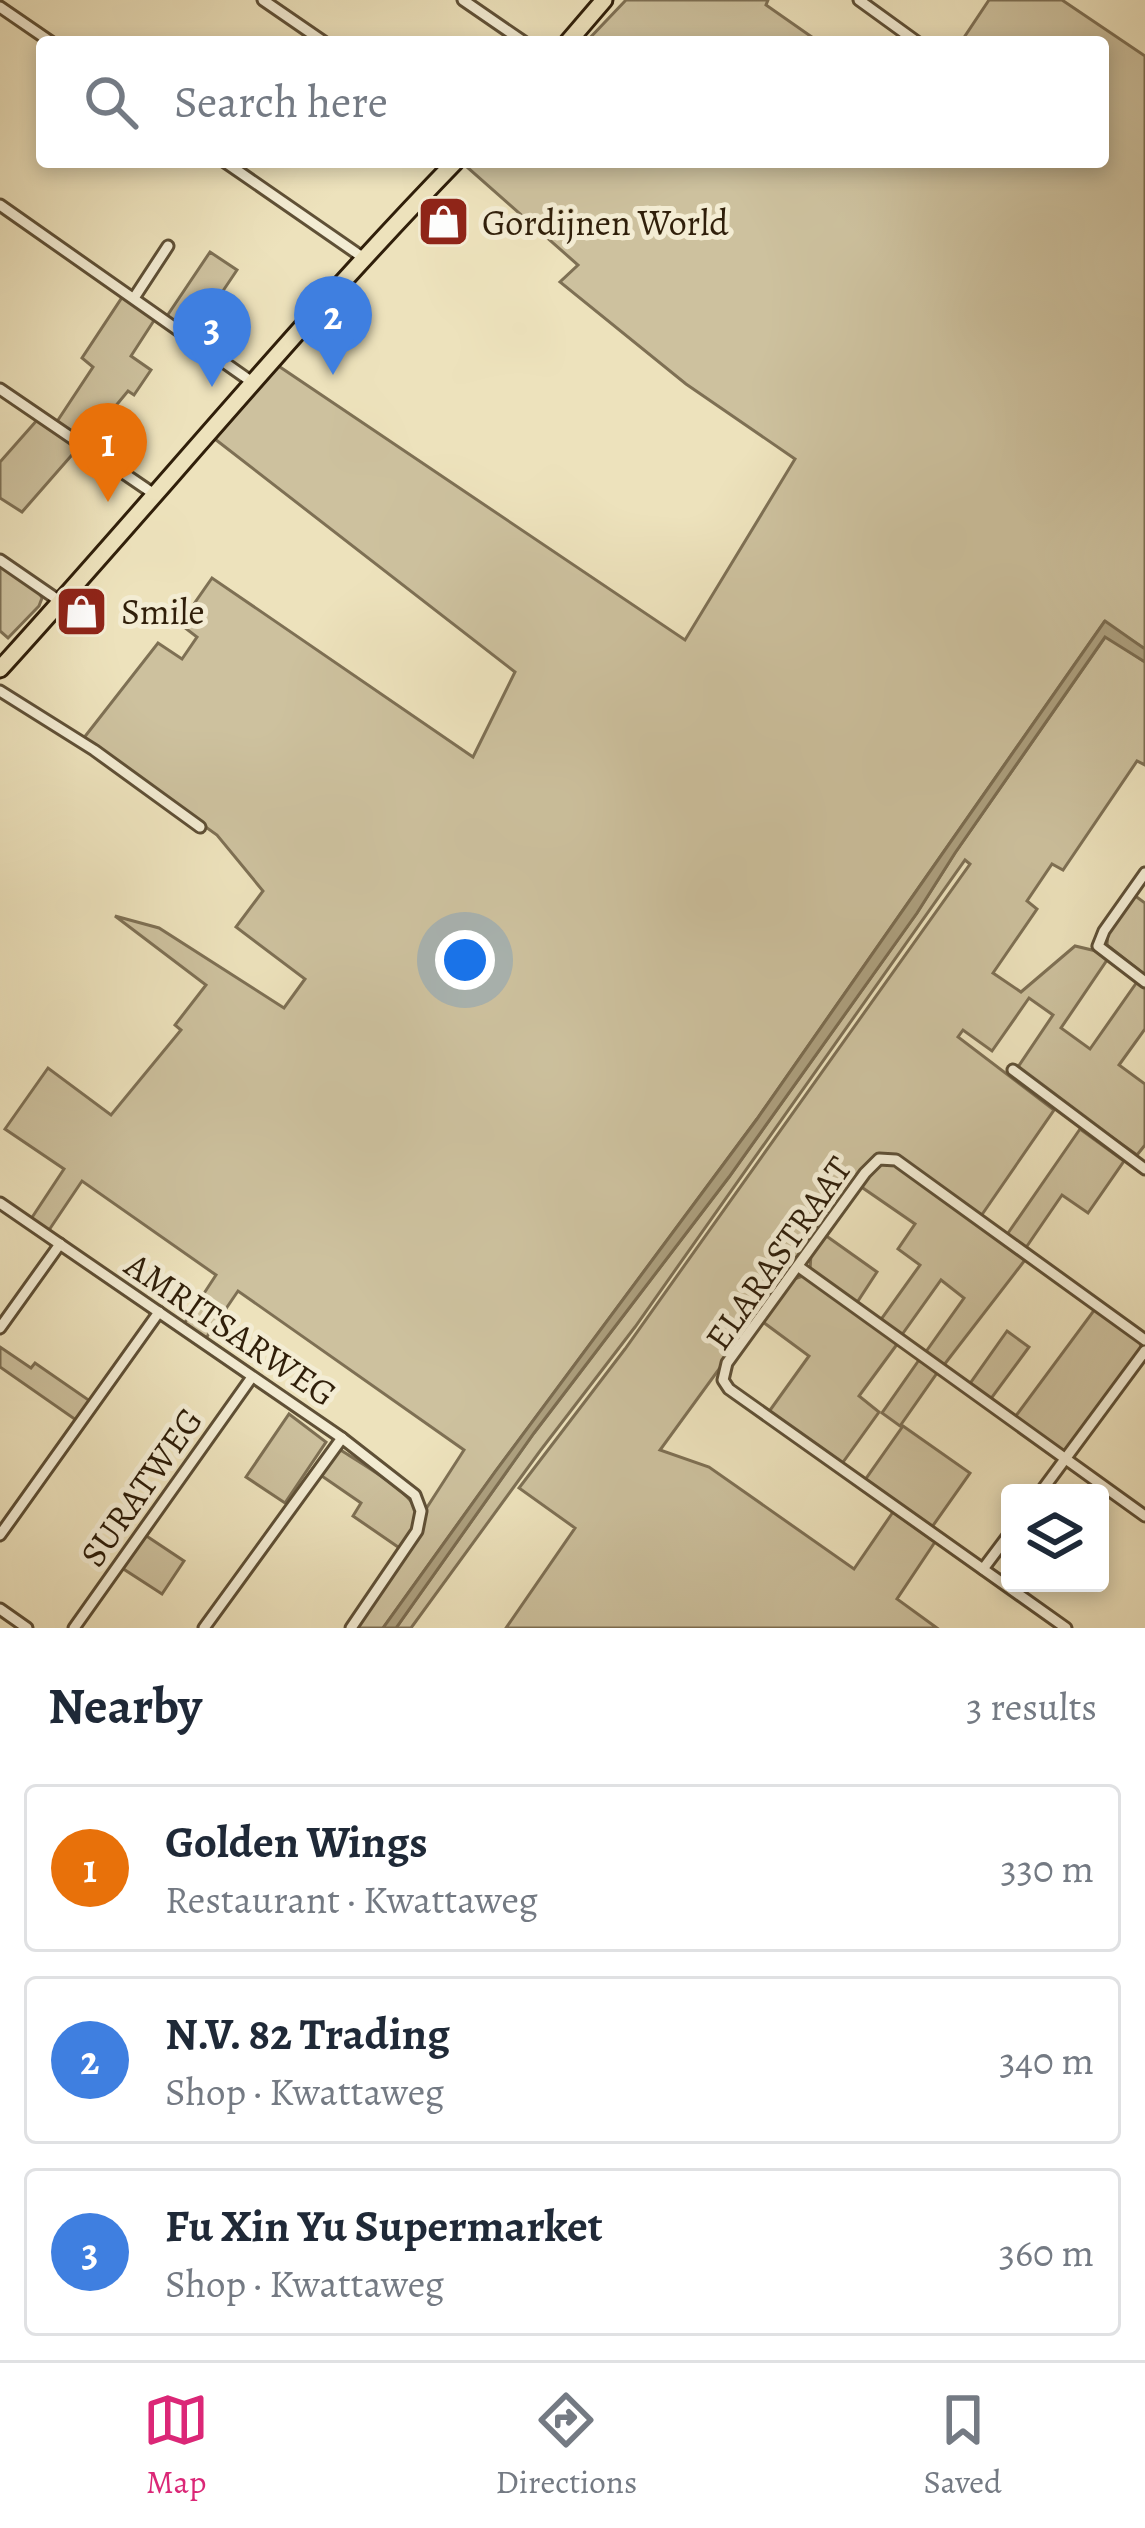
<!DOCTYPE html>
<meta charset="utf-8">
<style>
body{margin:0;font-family:Alegreya,serif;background:#f6f6f7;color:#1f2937}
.controls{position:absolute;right:36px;bottom:36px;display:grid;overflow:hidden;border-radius:12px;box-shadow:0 6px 18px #0003}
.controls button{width:108px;height:108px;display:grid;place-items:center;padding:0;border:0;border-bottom:3px solid #e0e1e3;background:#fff;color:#1f2937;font:60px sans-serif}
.you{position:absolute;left:465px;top:960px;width:42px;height:42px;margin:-30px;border:9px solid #fff;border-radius:50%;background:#1a73e8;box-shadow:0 0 0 18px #1a73e833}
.badge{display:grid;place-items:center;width:78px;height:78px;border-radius:50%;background:#db2777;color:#fff;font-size:39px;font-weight:700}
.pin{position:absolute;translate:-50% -99px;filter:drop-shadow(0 3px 6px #0008)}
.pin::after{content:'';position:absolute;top:63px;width:42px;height:36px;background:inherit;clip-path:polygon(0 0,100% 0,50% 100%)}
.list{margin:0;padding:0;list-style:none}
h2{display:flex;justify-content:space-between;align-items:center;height:156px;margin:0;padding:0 48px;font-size:51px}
h2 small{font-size:39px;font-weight:400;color:#747a83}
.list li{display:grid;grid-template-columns:78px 1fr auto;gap:36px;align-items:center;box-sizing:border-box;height:168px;margin:0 24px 24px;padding:0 24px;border:3px solid #e0e1e3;border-radius:12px}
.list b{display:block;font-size:45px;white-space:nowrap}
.list p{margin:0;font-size:39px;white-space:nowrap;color:#747a83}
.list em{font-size:39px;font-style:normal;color:#747a83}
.icon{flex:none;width:66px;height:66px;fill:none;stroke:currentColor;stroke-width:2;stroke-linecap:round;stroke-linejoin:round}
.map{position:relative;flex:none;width:1145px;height:1628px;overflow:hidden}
.search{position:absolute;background:#fff;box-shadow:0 6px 18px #0003;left:36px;right:36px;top:36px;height:132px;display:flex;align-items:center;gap:30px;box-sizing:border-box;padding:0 42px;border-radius:12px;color:#747a83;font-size:45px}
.sheet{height:732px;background:#fff}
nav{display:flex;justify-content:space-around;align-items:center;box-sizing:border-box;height:168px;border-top:3px solid #e0e1e3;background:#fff;font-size:33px;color:#747a83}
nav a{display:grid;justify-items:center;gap:6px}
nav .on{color:#db2777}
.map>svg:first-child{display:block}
</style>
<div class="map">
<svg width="1145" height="1628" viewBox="0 0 1145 1628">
<rect width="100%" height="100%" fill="#ede2bc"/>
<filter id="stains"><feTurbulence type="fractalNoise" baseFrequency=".00167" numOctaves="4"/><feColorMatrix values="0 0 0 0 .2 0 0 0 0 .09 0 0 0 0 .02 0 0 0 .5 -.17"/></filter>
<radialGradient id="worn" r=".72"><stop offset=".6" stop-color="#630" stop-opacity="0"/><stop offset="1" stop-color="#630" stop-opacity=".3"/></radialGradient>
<g fill="#cdc19e" stroke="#7e7054" stroke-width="3">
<polygon points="626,0 768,0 766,5 819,42 586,42"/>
<polygon points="989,0 1062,0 1145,56 1145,649 1104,622 757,1119 495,1472 383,1628 356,1628 424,1512 464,1450 238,1291 202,1344 180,1330 216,1275 82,1181 47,1233 29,1222 64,1169 5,1129 48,1068 111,1115 181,1030 175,1025 206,985 115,916 159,928 284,1008 305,979 236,927 263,891 217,835 83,739 158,643 182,659 197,637 180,624 212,578 473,757 515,672 211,436 277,365 685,640 795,459 686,384 560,282 578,265 468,168 474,162 1103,162 1103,42 961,42"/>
<polygon points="210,252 237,270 194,334 167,316"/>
<polygon points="123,296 155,319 131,356 151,370 134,395 128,391 85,443 56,423 93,367 82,358"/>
<polygon points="38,419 78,448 22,512 0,498 0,462"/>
<polygon points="0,564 38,590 42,598 39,606 8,638 0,631"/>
<polygon points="1106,636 1145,662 1145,765 1137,761 1063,870 1052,864 1027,901 1037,909 993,973 1021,992 1075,946 1096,951 1107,960 1061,1028 1090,1049 1137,982 1145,987 1145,1029 1119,1065 1145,1084 1145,1145 1137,1155 1016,1070 1053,1015 1029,998 992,1051 963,1030 958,1037 1054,1110 981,1216 896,1156 880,1155 870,1162 660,1450 709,1467 854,1569 893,1512 935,1542 897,1599 937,1628 506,1628 575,1528 519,1488 625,1349 970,864 965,860 635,1327 540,1451 411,1628 396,1628 534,1433 729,1177 917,913 955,853"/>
<polygon points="1134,895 1145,903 1145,975 1107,945 1108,931"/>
<polygon points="1080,1129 1124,1161 1088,1213 1062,1195 1025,1249 1006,1236"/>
<polygon points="883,1163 895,1164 1025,1260 944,1365 925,1353 964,1298 941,1280 901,1336 880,1321 920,1265 898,1249 915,1224 860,1186 869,1172"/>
<polygon points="825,1235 877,1272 856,1304 810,1270 811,1254"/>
<polygon points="803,1276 898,1343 859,1396 879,1412 841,1465 768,1413 809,1356 763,1322 794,1279"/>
<polygon points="1095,1309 1140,1341 1141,1349 1068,1448 1061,1452 1015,1417"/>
<polygon points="1007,1331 1029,1347 990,1400 969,1385"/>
<polygon points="0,1347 31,1368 35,1363 90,1401 76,1420 0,1367"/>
<polygon points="919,1360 937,1373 900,1426 882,1413"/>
<polygon points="289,1414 326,1442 285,1503 246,1477"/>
<polygon points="903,1426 970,1473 932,1527 865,1480"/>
<path d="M336,1447C355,1460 416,1493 417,1514C418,1527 407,1539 401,1549L353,1516L361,1503L316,1472Z"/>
<polygon points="145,1535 184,1561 162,1594 122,1568"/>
</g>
<polygon fill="#ada07f" stroke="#7b6c50" stroke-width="3" points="1105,621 1145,649 1145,662 1105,637 955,853 917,913 729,1177 534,1433 396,1628 383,1628 495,1472 757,1119"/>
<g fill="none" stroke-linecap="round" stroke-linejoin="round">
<defs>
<g id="street">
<polyline points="263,0 324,42"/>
<polyline points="463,0 524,42"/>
<polyline points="859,0 917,42"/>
<polyline points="0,7 51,42"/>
<polyline points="225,162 365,259"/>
<polyline points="0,205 252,382"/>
<polyline points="134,298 168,246"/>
<polyline points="0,389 154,494"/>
<polyline points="0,560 61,602"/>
<polyline points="0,691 94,750 200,827"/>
<polyline points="1145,873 1104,931 1098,946 1145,982"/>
<polyline points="1013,1070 1145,1169"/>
<polyline points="0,1203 342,1438 415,1495 421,1511 417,1531 351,1628"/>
<polyline points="799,1267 1145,1516"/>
<polyline points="0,1328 60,1244"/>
<polyline points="1040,1493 1145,1351"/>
<polyline points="0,1535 159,1312"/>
<polyline points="983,1569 1010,1533"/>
<polyline points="0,1609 27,1628"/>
<polyline points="74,1628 252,1377"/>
<polyline points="204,1628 342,1438"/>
<polyline points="1066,1628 729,1389 723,1380 727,1363 865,1173 879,1159 896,1160 1145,1340"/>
</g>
<g id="primary">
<polyline points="568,42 604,0"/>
<path d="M0,669C153,501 297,325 455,162"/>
</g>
</defs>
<use href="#street" stroke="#5f5036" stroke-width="15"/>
<use href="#primary" stroke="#301f0a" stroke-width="21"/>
<use href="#street" stroke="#f3ecd3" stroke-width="9"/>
<use href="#primary" stroke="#ede2bc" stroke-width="15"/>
</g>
<defs>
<symbol id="shop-square" viewBox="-11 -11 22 22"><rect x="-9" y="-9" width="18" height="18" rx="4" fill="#8f2418" stroke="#f3ecd3"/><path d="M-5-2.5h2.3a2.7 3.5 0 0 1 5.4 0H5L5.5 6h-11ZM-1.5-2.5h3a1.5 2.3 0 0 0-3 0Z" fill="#fff"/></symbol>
</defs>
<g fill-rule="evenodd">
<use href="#shop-square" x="414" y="192" width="59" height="59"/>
<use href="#shop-square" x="52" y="582" width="59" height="59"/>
</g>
<g text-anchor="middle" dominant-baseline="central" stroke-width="10" stroke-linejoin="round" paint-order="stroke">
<g font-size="36" fill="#301f0a" stroke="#f3ecd3" text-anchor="start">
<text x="482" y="222">Gordijnen World</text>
<text x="121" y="611">Smile</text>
</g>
<g font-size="36" fill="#301f0a" stroke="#f3ecd3">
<text transform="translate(778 1253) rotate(-55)">ELARASTRAAT</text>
<text transform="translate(231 1329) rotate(34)">AMRITSARWEG</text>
<text transform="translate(141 1487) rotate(-55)">SURATWEG</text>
</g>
</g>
<rect width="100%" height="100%" filter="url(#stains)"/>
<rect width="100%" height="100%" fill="url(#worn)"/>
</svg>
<div class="controls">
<button><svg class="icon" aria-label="layers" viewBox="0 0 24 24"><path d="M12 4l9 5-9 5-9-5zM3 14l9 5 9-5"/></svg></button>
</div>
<div class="you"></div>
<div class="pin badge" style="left:108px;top:502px;background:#e8710a">1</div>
<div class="pin badge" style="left:333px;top:375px;background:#3f7fe0">2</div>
<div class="pin badge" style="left:212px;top:387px;background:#3f7fe0">3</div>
<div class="search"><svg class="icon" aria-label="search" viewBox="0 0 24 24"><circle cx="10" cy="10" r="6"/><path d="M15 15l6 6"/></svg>Search here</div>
</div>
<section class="sheet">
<h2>Nearby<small>3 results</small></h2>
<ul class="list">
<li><span class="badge" style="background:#e8710a">1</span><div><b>Golden Wings</b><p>Restaurant · Kwattaweg</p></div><em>330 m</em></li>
<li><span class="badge" style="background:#3f7fe0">2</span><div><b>N.V. 82 Trading</b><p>Shop · Kwattaweg</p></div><em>340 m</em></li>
<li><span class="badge" style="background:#3f7fe0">3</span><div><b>Fu Xin Yu Supermarket</b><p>Shop · Kwattaweg</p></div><em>360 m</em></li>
</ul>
</section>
<nav>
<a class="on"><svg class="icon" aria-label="map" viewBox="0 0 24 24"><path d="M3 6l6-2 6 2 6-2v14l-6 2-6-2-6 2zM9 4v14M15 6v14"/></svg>Map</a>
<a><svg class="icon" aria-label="directions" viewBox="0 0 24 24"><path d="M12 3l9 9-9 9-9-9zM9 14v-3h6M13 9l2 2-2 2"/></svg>Directions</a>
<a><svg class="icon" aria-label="saved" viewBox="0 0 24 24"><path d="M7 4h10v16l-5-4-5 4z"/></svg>Saved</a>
</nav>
